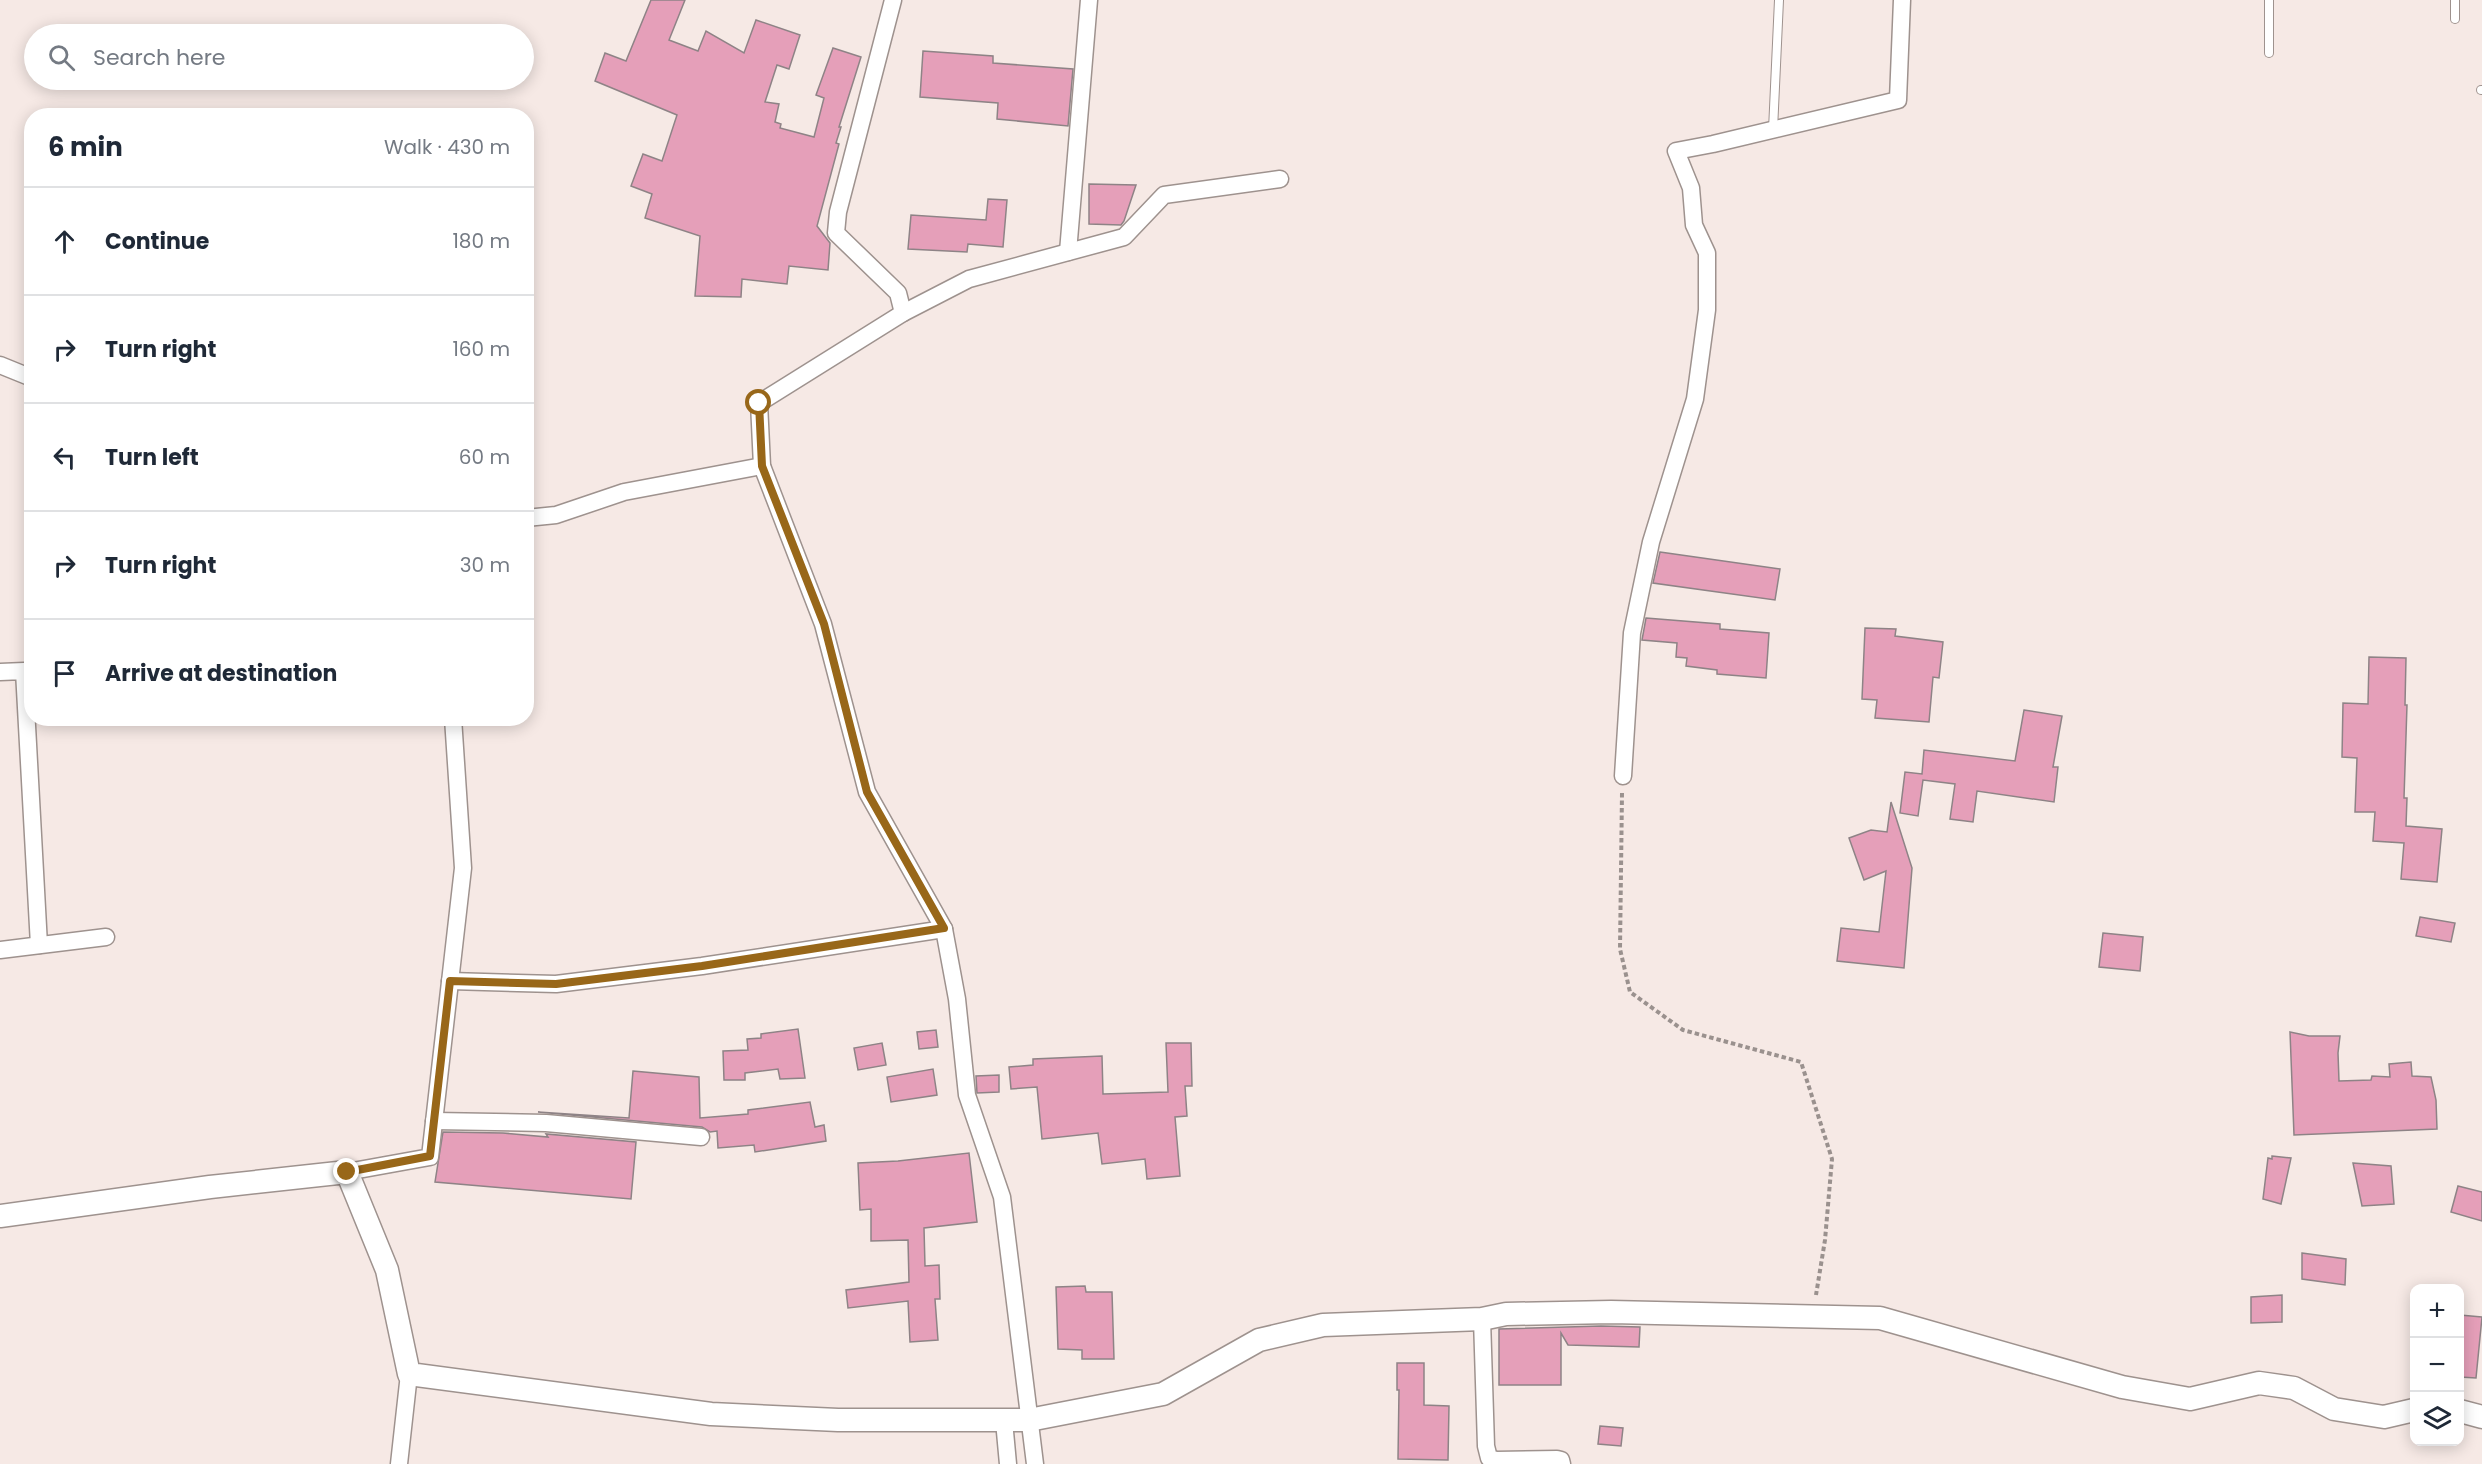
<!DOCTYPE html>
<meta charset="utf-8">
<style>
body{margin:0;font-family:Poppins,sans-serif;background:#f6f6f7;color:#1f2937}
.controls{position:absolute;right:18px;bottom:18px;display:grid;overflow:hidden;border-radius:12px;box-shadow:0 3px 15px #0003}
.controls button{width:54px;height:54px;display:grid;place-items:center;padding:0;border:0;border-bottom:2px solid #e0e1e3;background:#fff;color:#1f2937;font:30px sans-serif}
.stop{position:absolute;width:18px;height:18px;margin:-14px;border:4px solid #986719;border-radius:50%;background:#fff}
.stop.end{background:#986719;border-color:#fff;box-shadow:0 2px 6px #0008}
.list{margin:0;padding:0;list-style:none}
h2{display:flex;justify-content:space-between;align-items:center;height:78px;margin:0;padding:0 24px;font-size:26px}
h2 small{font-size:20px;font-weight:400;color:#747a83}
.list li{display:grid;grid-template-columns:39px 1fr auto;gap:18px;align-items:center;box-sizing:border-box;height:108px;padding:0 24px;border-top:2px solid #e0e1e3}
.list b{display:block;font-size:22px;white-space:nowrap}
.list em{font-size:20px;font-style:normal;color:#747a83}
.icon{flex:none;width:33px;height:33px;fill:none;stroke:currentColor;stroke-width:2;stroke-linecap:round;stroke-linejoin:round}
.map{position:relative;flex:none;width:2482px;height:1464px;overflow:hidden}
.search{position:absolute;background:#fff;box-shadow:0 3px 15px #0003;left:24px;top:24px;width:510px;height:66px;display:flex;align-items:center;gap:15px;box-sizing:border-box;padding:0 21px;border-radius:33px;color:#747a83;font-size:22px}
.panel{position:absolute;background:#fff;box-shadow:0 3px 15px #0003;left:24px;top:108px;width:510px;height:618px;border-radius:24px}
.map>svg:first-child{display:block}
</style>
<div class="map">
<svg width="2482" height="1464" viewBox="0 0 2482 1464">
<rect width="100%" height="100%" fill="#f6e9e5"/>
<g fill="#e59fb9" stroke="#8e8386" stroke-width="1.5">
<polygon points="651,0 685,0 669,40 698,51 706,31 744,53 756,20 800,35 789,69 777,65 765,102 779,104 775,122 781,124 780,128 814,137 824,98 816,95 833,48 861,57 839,127 841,127 836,143 839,144 817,226 830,243 828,270 789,266 787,284 742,279 741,297 695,296 700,236 645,218 652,194 631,186 643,154 662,161 677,115 595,81 605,53 626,61"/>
<polygon points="923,51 993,56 993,63 1073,69 1068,126 997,119 998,103 920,97"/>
<polygon points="1089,184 1136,185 1124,221 1121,225 1089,224"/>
<polygon points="988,199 1007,200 1003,247 968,244 967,252 908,249 911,215 986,220"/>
<polygon points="1660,552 1780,569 1775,600 1653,583"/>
<polygon points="1646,618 1720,624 1720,629 1769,633 1766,678 1717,674 1717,670 1686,666 1687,658 1676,657 1677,643 1642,640"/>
<polygon points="1865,628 1896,629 1895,636 1943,642 1939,678 1933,677 1929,722 1875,718 1877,700 1862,699"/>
<polygon points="2369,657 2406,658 2405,705 2407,705 2404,798 2407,798 2406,826 2442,829 2437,882 2401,879 2404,843 2373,841 2375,812 2355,812 2357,758 2342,757 2343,703 2368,704"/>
<polygon points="2024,710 2062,716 2053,767 2058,767 2054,802 1977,791 1973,822 1950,819 1955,784 1923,780 1918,816 1900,813 1905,772 1922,774 1924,750 2015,761"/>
<polygon points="1891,802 1912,868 1904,968 1837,961 1841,928 1879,932 1886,871 1864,880 1849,838 1871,830 1887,832"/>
<polygon points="2420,917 2455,923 2451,942 2416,936"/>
<polygon points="2103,933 2143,937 2140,971 2099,967"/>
<polygon points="798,1029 805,1078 780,1079 778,1069 745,1073 745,1080 724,1080 723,1051 748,1050 747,1039 761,1038 761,1034"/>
<polygon points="936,1030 938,1047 919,1049 917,1032"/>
<polygon points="2290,1032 2309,1036 2340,1036 2338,1053 2339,1081 2371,1080 2372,1076 2390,1077 2389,1064 2411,1062 2412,1076 2431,1077 2436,1100 2437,1129 2294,1135"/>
<polygon points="882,1043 886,1065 858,1070 854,1048"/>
<polygon points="1166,1043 1191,1043 1192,1086 1185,1086 1187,1116 1175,1117 1180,1176 1147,1179 1145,1159 1102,1164 1098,1133 1042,1139 1037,1087 1011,1089 1009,1067 1033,1065 1033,1059 1102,1056 1103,1094 1168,1092"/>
<polygon points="933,1069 937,1095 891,1102 887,1077"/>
<polygon points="633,1071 699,1077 700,1118 748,1114 748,1110 810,1102 815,1127 824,1125 826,1141 755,1152 754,1145 718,1148 717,1131 710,1132 702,1127 538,1112 629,1118"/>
<polygon points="999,1075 999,1092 977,1093 976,1076"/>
<polygon points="443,1132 503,1133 548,1137 546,1134 636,1142 631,1199 435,1182"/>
<polygon points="969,1153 977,1222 924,1228 925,1266 939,1265 940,1299 935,1299 938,1340 910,1342 908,1301 848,1308 846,1290 909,1282 908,1240 871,1241 871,1209 860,1210 858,1163 898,1161"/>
<polygon points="2272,1156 2291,1158 2281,1204 2263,1199 2268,1158 2272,1159"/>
<polygon points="2353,1163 2391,1166 2394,1204 2362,1206"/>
<polygon points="2458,1186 2482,1192 2482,1221 2451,1212"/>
<polygon points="2302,1253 2346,1259 2345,1285 2302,1279"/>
<polygon points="1085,1286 1086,1292 1112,1292 1114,1359 1082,1359 1082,1350 1058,1349 1056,1287"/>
<polygon points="2282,1295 2282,1322 2251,1323 2251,1297"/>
<polygon points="2460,1315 2482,1317 2476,1378 2460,1377"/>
<polygon points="1601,1326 1640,1327 1639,1347 1568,1345 1561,1333 1561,1385 1499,1385 1499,1329"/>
<polygon points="1397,1363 1424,1363 1424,1405 1449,1406 1448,1460 1398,1459 1399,1390 1397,1390"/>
<polygon points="1600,1426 1623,1428 1621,1446 1598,1444"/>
</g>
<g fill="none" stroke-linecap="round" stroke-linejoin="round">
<defs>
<g id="lane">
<polyline points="2455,0 2455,19"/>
<polyline points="2269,53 2269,0"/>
<polyline points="2481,90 2482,90"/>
<polyline points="1773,130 1779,0"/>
</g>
<g id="street">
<polyline points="893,0 838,212 836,233 898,293 903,313"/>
<polyline points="1068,252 1089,0"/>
<polyline points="0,365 32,378"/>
<polyline points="526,518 556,515 624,492 762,466"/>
<polyline points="0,672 24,671 39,945"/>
<polyline points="1623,776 1632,633 1651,542 1695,399 1707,310 1707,253 1694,225 1691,188 1676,151 1713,144 1898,100 1902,0"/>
<polyline points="0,950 106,937"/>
<polyline points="450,981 556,984 702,966 944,929"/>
<polyline points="434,1121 546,1123 701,1137"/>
<polyline points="347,1172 430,1157 463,868 453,718"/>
<polyline points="1482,1319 1486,1446 1489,1458 1496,1460 1557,1459 1561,1460 1562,1464"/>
<polyline points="1004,1421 1008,1464"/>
<polyline points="399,1464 409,1374"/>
<polyline points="1035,1464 1002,1197 967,1095 957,999 944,929 867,792 823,624 762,466 759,403 903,313 969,279 1124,237 1164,195 1280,179"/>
</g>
<g id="secondary">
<polyline points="0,1216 210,1187 347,1172 387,1270 409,1374 711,1414 838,1420 1029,1420 1163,1394 1259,1340 1323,1325 1482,1319 1506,1314 1611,1312 1880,1318 2122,1387 2190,1399 2259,1383 2294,1388 2334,1409 2384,1417 2414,1410"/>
<polyline points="2460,1411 2482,1417"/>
</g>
</defs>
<use href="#lane" stroke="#9e928e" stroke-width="10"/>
<use href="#street" stroke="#9e928e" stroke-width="19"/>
<use href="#secondary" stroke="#9e928e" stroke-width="25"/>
<polyline stroke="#9a918e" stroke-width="4" stroke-dasharray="4.5 3" stroke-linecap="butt" points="1622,793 1620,949 1630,992 1683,1030 1801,1062 1832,1159 1825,1240 1816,1295"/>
<use href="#lane" stroke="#fff" stroke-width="8"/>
<use href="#street" stroke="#fff" stroke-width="16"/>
<use href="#secondary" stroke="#fff" stroke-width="22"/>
</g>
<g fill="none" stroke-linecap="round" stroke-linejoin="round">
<polyline stroke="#986719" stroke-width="8" points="347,1172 430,1156 450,981 556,984 702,966 944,928 867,792 824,624 762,466 759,403"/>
</g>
</svg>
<div class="controls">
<button>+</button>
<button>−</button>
<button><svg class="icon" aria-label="layers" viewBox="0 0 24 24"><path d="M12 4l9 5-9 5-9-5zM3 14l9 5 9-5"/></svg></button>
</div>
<div class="stop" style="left:759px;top:403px"></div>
<div class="stop end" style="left:347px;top:1172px"></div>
<div class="search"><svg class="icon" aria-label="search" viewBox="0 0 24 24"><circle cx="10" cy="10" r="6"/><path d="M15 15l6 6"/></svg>Search here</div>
<section class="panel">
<h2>6 min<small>Walk · 430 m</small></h2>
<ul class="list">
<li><svg class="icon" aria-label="ahead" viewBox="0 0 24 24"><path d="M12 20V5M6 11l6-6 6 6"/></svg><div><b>Continue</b></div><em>180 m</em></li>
<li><svg class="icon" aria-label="right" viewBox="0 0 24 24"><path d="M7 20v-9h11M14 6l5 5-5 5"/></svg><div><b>Turn right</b></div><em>160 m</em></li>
<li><svg class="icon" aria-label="left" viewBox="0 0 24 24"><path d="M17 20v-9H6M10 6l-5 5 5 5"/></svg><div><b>Turn left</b></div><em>60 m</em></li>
<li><svg class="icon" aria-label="right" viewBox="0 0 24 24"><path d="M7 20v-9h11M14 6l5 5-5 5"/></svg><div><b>Turn right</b></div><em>30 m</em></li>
<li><svg class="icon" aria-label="arrive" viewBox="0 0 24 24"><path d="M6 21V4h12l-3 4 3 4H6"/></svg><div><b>Arrive at destination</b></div></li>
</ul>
</section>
</div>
